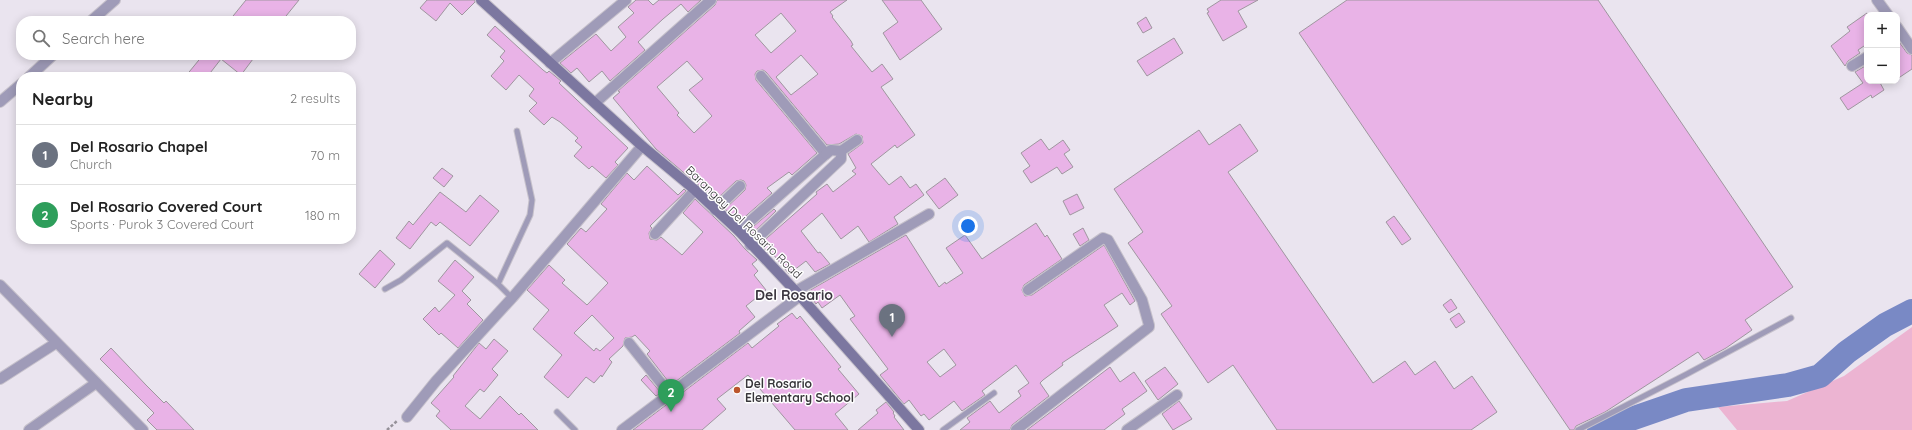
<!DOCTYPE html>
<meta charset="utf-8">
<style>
body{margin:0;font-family:Quicksand,sans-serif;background:#f6f6f6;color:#222}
.controls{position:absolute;right:12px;top:12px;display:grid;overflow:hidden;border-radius:8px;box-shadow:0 2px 10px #0003}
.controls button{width:36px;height:36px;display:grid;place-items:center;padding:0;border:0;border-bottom:1px solid #e0e0e0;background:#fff;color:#222;font:20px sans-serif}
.you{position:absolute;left:968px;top:226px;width:14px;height:14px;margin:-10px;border:3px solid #fff;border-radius:50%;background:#1a73e8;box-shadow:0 0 0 6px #1a73e833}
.badge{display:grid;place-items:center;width:26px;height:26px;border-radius:50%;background:#bc552c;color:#fff;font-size:13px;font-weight:700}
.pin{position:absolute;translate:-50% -33px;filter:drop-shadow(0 1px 2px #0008)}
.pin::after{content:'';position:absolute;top:21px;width:14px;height:12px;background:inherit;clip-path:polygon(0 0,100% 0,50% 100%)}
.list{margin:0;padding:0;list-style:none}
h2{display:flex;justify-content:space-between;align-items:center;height:52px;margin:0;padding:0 16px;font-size:17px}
h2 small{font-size:13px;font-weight:400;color:#767676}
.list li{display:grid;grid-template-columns:26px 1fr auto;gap:12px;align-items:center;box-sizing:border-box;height:60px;padding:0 16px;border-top:1px solid #e0e0e0}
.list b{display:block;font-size:15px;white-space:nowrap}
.list p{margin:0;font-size:13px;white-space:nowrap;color:#767676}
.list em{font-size:13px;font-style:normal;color:#767676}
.icon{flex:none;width:22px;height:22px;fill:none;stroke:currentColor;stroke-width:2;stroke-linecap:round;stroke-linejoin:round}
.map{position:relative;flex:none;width:1912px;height:430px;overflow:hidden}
.search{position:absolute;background:#fff;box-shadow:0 2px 10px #0003;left:16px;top:16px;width:340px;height:44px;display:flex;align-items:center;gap:10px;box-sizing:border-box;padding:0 14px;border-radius:16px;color:#767676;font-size:15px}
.panel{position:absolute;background:#fff;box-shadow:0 2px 10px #0003;left:16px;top:72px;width:340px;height:172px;border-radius:16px}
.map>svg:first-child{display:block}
</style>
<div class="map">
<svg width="1912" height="430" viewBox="0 0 1912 430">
<rect width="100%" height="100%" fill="#eae4ef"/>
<polygon fill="#ecb4d2" points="1912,327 1912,430 1737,430 1718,407 1787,401 1844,376"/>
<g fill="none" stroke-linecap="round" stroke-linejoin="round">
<polyline stroke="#7989c5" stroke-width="24" points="1599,430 1686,400 1788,385 1820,376 1847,352 1885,325 1912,311"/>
</g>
<g fill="#e9b3e7" stroke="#9f969f" fill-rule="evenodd">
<polygon points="246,0 299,0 282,21 229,21"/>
<polygon points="427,0 475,0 475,2 462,15 450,3 436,21 420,8"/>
<polygon points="636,0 648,0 653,5 659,0 701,0 688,12 681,4 663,19 638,42 645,50 610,81 602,71 589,82 577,68 571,73 560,63 596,34 611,51 626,37 618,27 634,13 628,7"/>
<path d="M717,0H847L830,12L833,16L832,17L851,41L853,45L851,46L872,72L882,64L893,79L881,87L915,135L897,148L895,145L871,164L889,185L901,176L910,188L916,184L924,195L894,217L898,224L869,242L858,226L841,239L822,213L801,231L818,253L820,252L830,264L815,272L806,261L789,274L769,249L767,251L760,244L817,194L816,192L827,184L833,192L856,174L852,171L856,168L848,154L863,143L862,136L856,134L839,144L827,145L766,72L763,70L757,71L755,74L756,80L817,153L792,175L789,172L767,188L772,193L739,222L725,209L745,190L746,185L744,181L741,180L736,181L716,200L656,149L613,98L620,92L618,91L715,5ZM781,13L796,31L771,53L755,35ZM801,55L818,74L791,95L776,77ZM687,61L703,79L689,90L712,116L694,133L677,115L679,113L657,87Z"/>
<polygon points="882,0 921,0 942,29 900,60 883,33 898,22"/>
<polygon points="1221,0 1258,0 1238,11 1247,27 1223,41 1207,13 1209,12 1207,9"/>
<polygon points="1347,0 1598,0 1793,287 1745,320 1752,330 1726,348 1704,360 1698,352 1605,412 1576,426 1574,430 1570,430 1299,33"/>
<polygon points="1867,13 1867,44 1858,50 1860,53 1848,61 1845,66 1831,46 1850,31 1847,27"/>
<polygon points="1146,17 1152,28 1143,33 1137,23"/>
<polygon points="495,26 543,70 547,73 549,71 561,81 559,83 628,148 615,162 618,165 606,178 592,166 589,169 574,156 582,147 575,141 578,138 560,122 552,117 544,125 529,111 537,103 529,96 534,89 519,75 506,90 491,76 504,61 500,57 505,51 487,35"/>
<polygon points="1174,38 1183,53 1147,76 1137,61"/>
<polygon points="1897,39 1907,53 1912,55 1912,69 1897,79"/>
<polygon points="203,55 256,55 241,75 221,59 207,77 185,77"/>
<polygon points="1867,65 1867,81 1879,81 1884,90 1872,98 1871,95 1848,110 1840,98 1863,83 1855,72"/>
<polygon points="1240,124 1258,151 1228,172 1373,383 1405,361 1415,375 1435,361 1454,389 1472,376 1497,412 1471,430 1277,430 1233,365 1208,383 1161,314 1172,306 1128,243 1143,232 1114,189 1199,130 1209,145"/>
<polygon points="1041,139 1049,150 1063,140 1070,150 1064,154 1073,167 1062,174 1057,167 1031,183 1023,171 1030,166 1021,153"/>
<path d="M647,166L678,195L684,189L686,191L650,226L652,228L649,233L650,239L657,240L661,237L682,255L703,232L683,213L695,199L734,236L745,249L757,260L752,264L758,271L754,275L766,290L746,306L755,317L739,331L740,333L671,385L647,354L650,351L635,335L632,337L625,338L623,346L609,359L612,362L602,377L601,375L594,383L586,377L568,398L544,377L562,355L533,329L549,310L527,290L549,265L565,280L562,283L587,305L608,283L567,244L581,228L586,232L607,209L601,204L627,173L634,180ZM592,315L614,338L600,351L596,348L594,351L574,333Z"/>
<polygon points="442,168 453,176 444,187 433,178"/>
<polygon points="945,178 958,195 939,209 926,192"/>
<polygon points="440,192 466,212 480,195 499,211 470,246 440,222 436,226 431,222 410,249 396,238 409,221 413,225"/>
<polygon points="1077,194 1084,208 1070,215 1063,201"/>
<polygon points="774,209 776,211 751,235 748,231"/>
<polygon points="1394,216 1411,239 1402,245 1386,222"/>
<path d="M1036,223L1045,237L1047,235L1062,259L1024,285L1022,290L1025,296L1032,295L1104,245L1135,301L1130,305L1122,293L1104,305L1118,326L1062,363L1063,365L1043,380L1040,383L1049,396L1012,425L1010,430H960L970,422L967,418L990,401L999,413L1021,396L1018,391L1029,383L1016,365L982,391L985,395L962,411L954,401L929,420L924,414L921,416L909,400L904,404L880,375L888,369L850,319L855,316L840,295L822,308L818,302L816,304L807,292L906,235L939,287L945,282L946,284L963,273L946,248L965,235L982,259ZM944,349L956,365L940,377L927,362Z"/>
<polygon points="1083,228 1089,240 1080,246 1073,234"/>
<polygon points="380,250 395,264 375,288 359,274"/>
<polygon points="455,260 474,277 462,291 471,300 467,304 483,320 458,348 441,333 439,335 423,319 435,307 439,312 455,295 438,281"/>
<polygon points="1451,299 1457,308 1449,313 1443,305"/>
<polygon points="792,313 797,319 800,316 841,367 838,369 859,394 835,414 848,430 795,430 748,375 717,399 726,409 702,430 633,430 748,343 752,348 779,326 777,324"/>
<polygon points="1459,313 1465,322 1456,328 1450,319"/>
<polygon points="494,339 508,351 492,369 498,375 484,392 480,389 465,406 480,419 500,396 519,415 521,413 538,430 451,430 436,416 440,411 431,403 454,377 453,376 479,343 486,349"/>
<polygon points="111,348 146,385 164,403 166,401 194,430 157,430 147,420 154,413 100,359"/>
<polygon points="1110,367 1120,382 1134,372 1147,391 1122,409 1125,414 1104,430 1027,430"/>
<polygon points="1165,367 1178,384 1158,400 1145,381"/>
<polygon points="646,375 661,393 656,396 641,380"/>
<polygon points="1179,401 1192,419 1173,430 1162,414"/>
<polygon points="886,402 894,412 893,413 895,416 894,417 904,430 858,430 878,413 876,410"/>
</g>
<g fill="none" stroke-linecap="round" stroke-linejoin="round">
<defs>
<g id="service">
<polyline points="498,284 530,215 532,200 517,131"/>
<polyline points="385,289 401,280 447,243 498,284 512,298"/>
<polyline points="557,412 575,430"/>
<polyline points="943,430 994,393"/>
<polyline points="1578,430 1687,374 1791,318"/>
</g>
<g id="minor">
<polyline points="1877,0 1888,15"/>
<polyline points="91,21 115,0"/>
<polyline points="1897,27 1912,49"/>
<polyline points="550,63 626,0"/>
<polyline points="1852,66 1867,57"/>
<polyline points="29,77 53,55"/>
<polyline points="0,102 21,84"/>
<polyline points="595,103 711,0"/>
<polyline points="841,151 857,140"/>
<polyline points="715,210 740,186"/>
<polyline points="739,231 826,154 761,76"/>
<polyline points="655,234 695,190"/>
<polyline points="750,245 841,159 841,151 831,150 826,154"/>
<polyline points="0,285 143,430"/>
<polyline points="796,291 929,214"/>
<polyline points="629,343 669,393"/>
<polyline points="0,379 56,343"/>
<polyline points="407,417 436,381 512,298 642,146"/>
<polyline points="29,430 96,383"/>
<polyline points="622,430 800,296"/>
<polyline points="1016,430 1149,327 1149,325 1142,300 1108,240 1103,238 1028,290"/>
<polyline points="1127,430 1177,395"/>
</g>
<polyline id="secondary" points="481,0 641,145 695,190 739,231 800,296 919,430"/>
</defs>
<use href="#service" stroke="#c6c1cb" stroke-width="7"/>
<use href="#minor" stroke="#c6c1cb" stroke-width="12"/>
<use href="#secondary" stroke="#c6c1cb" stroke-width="12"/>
<polyline stroke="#959199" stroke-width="2.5" stroke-dasharray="3 2" stroke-linecap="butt" points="387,430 397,421"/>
<use href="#service" stroke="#9f9bb8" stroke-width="5"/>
<use href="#minor" stroke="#9f9bb8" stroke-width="10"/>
<use href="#secondary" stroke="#7c77a0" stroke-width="10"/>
</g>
<circle fill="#bc552c" stroke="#fff" stroke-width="1.5" cx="737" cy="390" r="4"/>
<g text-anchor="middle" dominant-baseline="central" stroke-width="3" stroke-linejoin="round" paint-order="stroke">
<g font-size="12" fill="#38363a" stroke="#fff">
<text transform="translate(744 222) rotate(44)">Barangay Del Rosario Road</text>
</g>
<g font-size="12" font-weight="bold" fill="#38363a" stroke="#fff" text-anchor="start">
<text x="745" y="383">Del Rosario<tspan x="745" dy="14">Elementary School</tspan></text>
</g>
<g font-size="14" font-weight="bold" fill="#3b363f" stroke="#fff">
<text x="794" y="295">Del Rosario</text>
</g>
</g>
</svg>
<div class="controls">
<button>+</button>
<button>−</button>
</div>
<div class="you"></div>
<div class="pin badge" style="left:892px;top:337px;background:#6b7280">1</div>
<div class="pin badge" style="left:671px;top:412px;background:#2e9e5b">2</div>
<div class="search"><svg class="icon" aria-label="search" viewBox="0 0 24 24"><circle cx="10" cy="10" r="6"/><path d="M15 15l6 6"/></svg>Search here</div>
<section class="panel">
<h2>Nearby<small>2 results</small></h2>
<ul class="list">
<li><span class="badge" style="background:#6b7280">1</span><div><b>Del Rosario Chapel</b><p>Church</p></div><em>70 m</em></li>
<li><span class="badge" style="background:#2e9e5b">2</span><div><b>Del Rosario Covered Court</b><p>Sports · Purok 3 Covered Court</p></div><em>180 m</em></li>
</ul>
</section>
</div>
